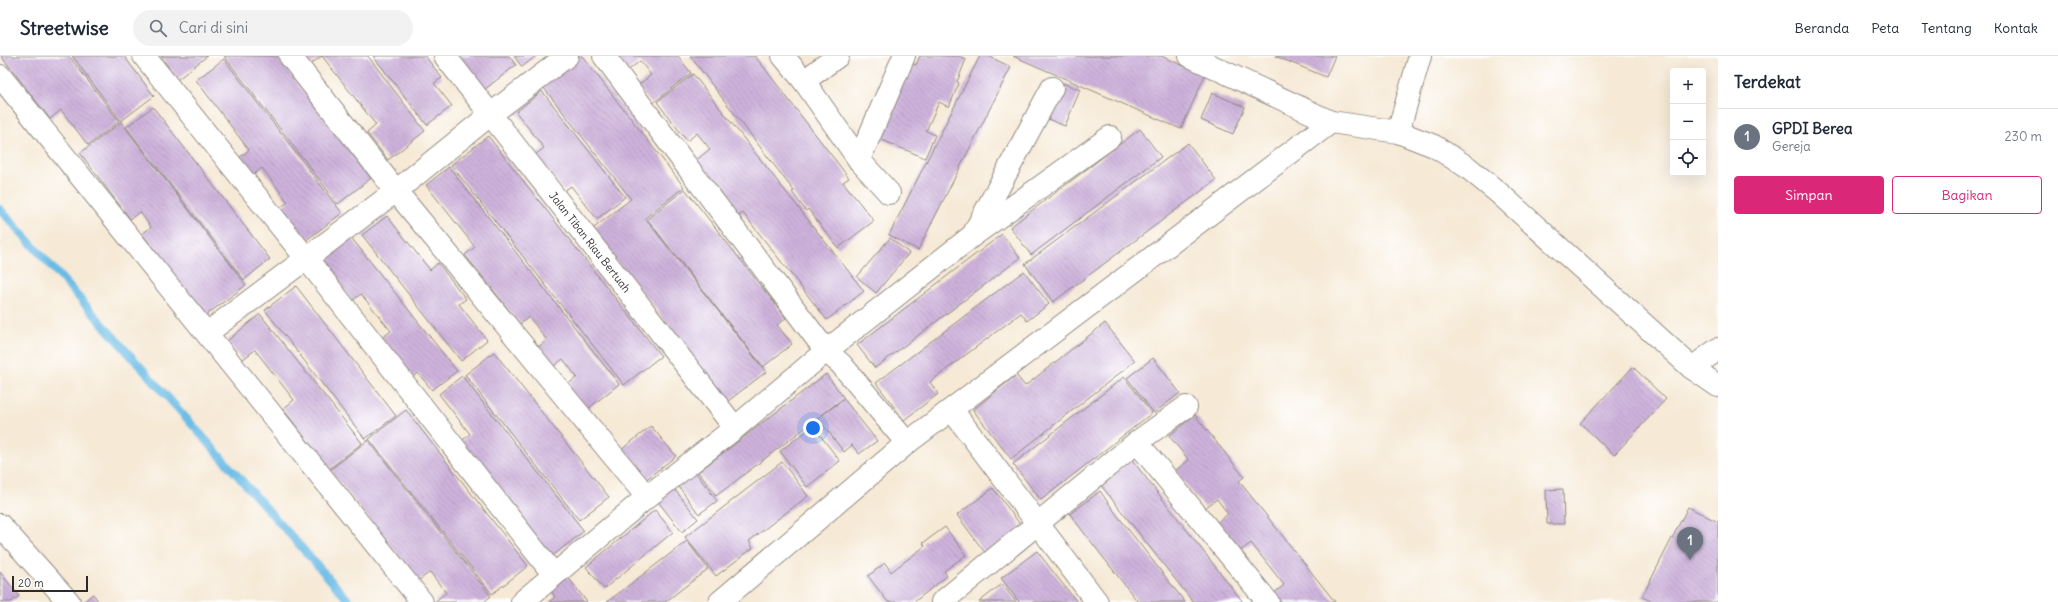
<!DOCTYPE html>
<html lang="id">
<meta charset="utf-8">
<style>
body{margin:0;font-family:Delius,sans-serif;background:#f2f2f3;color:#1f2937}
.controls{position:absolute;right:12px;top:12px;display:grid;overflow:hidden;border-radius:4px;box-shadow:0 4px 16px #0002}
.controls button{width:36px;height:36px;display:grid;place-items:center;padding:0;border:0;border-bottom:1px solid #e0e1e3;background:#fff;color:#1f2937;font:20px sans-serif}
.scale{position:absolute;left:12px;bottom:10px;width:76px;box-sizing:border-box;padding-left:4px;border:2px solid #2b2b2b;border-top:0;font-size:11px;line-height:14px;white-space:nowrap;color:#2b2b2b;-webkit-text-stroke:3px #fff;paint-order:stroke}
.you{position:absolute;left:813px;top:372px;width:14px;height:14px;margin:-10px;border:3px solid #fff;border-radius:50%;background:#1a73e8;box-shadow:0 0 0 6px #1a73e833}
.badge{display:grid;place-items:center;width:26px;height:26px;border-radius:50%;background:#db2777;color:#fff;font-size:13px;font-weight:700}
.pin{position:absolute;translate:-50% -33px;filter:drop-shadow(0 1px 2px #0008)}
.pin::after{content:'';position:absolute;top:21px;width:14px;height:12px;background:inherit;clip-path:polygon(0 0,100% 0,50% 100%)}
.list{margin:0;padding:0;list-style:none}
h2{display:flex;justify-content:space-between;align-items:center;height:52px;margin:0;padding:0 16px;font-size:17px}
h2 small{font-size:13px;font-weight:400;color:#747a83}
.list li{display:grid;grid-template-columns:26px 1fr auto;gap:12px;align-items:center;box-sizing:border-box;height:56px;padding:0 16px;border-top:1px solid #e0e1e3}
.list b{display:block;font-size:15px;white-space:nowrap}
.list p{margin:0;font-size:13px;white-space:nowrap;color:#747a83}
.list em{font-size:13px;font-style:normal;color:#747a83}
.actions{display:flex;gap:8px;padding:12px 16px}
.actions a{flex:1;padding:9px 0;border:1px solid #db2777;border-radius:4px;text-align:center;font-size:14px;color:#db2777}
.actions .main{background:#db2777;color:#fff}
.icon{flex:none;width:22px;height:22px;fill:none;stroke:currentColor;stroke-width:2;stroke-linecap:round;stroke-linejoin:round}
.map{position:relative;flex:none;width:1718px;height:546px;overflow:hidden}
header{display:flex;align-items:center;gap:24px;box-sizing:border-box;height:56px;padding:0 20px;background:#fff;border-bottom:1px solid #e0e1e3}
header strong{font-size:19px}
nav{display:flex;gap:22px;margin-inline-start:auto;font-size:14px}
.search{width:280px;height:36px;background:#f2f2f3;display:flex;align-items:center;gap:10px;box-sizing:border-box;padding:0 14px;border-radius:22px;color:#747a83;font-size:15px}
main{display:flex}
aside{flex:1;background:#fff}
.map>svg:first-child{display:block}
</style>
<header>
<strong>Streetwise</strong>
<div class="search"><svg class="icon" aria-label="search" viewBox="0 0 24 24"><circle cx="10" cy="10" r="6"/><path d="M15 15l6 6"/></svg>Cari di sini</div>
<nav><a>Beranda</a><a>Peta</a><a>Tentang</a><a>Kontak</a></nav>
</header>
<main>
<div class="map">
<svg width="1718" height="546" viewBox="0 0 1718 546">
<defs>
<pattern id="building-back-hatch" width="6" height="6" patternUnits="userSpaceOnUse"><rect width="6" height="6" fill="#cdb2db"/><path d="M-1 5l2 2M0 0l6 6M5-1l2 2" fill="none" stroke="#b099bc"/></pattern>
</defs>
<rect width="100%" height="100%" fill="#fff"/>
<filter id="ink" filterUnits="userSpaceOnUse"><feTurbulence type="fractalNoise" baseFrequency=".025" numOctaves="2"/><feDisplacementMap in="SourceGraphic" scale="8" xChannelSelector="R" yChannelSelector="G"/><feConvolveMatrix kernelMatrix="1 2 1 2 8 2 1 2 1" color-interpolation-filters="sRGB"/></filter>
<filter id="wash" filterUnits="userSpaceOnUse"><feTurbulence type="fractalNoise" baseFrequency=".012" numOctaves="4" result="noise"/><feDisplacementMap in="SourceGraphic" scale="16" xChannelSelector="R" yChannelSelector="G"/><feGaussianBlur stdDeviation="0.9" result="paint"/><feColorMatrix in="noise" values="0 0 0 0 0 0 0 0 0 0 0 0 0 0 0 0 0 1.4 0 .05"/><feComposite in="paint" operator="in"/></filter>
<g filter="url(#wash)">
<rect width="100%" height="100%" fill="#f6e9d5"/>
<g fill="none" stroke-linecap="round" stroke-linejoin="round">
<polyline stroke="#69bbe5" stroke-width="8" points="0,153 350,546"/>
</g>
<g id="blocks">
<g fill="url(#building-back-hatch)">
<polygon points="1,0 69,0 119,65 88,89 61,54 50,63"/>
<polygon points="72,0 124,0 154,40 121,65"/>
<polygon points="161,0 207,0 177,24"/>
<polygon points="224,0 276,0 371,122 338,148"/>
<polygon points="304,0 322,0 311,8"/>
<polygon points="322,0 368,0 425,75 388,104 367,77 376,69"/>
<polygon points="373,0 425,0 442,22 434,27 452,50 427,69"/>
<polygon points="451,0 509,0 516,9 480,37"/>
<polygon points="514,0 536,0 522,11"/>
<polygon points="575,0 582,0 684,131 645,162 766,316 728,345 649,244 590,175 631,143 540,27"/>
<polygon points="613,0 678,0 691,17 652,48 637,30 651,19 640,5 626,16"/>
<polygon points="690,0 755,0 849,122 843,126 874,165 838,192 808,153 806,155 792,136 794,135"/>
<polygon points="920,0 958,0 966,3 957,26 959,27 949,51 939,46 926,75 935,79 925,102 875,81 907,5 916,9"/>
<polygon points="980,0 988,0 1011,11 918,194 889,179"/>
<polygon points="1013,0 1161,0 1205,19 1181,73"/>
<polygon points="1275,0 1335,0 1326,21"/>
<polygon points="224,3 342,157 305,185 280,152 288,146 262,112 252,120 239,102 249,94 196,24"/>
<polygon points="693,18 864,235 827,264 743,157 737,161 694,106 710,93 697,77 687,85 657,46"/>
<polygon points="1058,25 1080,34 1065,70 1043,61"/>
<polygon points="542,35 625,141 597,163 571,130 564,135 535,99 544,92 516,56"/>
<polygon points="1212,37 1245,51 1233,78 1201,64"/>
<polygon points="153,51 270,203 244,224 126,71"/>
<polygon points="121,66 246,229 205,260 142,178 151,171 140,156 130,163 80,97"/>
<polygon points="1140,73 1161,101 1031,199 1010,171"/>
<polygon points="488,80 661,300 624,329 451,109"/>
<polygon points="1188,87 1216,124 1053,246 1025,208"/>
<polygon points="449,111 619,328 584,356 565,331 577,321 563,303 551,312 536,293 547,284 529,261 520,268 485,224 465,199 475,191 426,129"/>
<polygon points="685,133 786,262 777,269 792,288 763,311 647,163"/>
<polygon points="387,160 430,214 438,207 466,243 459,248 487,284 461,305 362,179"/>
<polygon points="1002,178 1020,202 875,312 857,289"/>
<polygon points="350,180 457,315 432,334 418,317 410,323 379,284 391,275 361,238 352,245 319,204"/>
<polygon points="890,182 909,197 876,237 857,221"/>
<polygon points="1024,215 1049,248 1027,265 1021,257 930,326 938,338 904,364 876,327"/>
<polygon points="296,230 396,360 365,383 265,254"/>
<polygon points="260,258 362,387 329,413 283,353 294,344 255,294 242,304 227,285"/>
<polygon points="1105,267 1135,305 1011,403 973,354 1016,319 1025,330"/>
<polygon points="494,296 609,441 579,464 465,319"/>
<polygon points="1153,302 1180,337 1154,357 1127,322"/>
<polygon points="1633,311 1666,343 1614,399 1580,367"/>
<polygon points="826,318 844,342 716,440 698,416"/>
<polygon points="462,320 584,475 550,502 459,387 470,378 439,338"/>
<polygon points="1124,321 1152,357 1041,444 1013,408"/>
<polygon points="844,343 877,385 859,398 852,389 844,396 818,362"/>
<polygon points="406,354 528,510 492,538 369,383"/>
<polygon points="1195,359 1244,421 1239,425 1335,546 1280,546 1273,538 1284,529 1251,487 1239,496 1216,467 1228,458 1217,443 1205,452 1175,415 1189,404 1169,380"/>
<polygon points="651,370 676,400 644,425 621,394"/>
<polygon points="813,370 840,405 807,431 780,395"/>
<polygon points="368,384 491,540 484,546 434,546 446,537 430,516 418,525 330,414"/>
<polygon points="1132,404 1243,546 1193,546 1100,428"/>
<polygon points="782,406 808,440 749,485 753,492 716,520 685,481"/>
<polygon points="693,413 717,445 699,458 676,427"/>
<polygon points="672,430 698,463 682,476 656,443"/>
<polygon points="993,432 1022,471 986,498 957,459"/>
<polygon points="1563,433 1564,468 1547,468 1546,434"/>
<polygon points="1100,435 1114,455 1185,546 1138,546 1085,478 1070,458"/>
<polygon points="1688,451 1718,466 1718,546 1653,546 1642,541"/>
<polygon points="655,454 673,476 604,533 586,511"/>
<polygon points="945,471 966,499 944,515 947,520 914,546 888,546 868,520 885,507 891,516 925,490 923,487"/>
<polygon points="687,485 708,513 691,526 665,546 607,546"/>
<polygon points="1037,495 1054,517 1077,546 1019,546 1001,522"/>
<polygon points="0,516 19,540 11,546 0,546"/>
<polygon points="564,516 587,546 549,546 555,541 547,529"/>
<polygon points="1002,528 1016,546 979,546"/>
<polygon points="93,538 99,546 83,546"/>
</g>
</g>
</g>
<g filter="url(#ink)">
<use href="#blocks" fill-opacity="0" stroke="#908a80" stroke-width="1"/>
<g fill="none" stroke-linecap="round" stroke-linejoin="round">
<defs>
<g id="minor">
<polyline points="144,0 306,202 554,519"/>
<polyline points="290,0 396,135 647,441"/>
<polyline points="445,0 735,372"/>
<polyline points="604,0 826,295 841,308 907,387"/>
<polyline points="783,0 804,25 859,104 889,137"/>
<polyline points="1190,0 1331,66 1398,76 1434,90 1467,111 1500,138 1692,312 1718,330"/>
<polyline points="0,20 422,546"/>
<polyline points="804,25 838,0"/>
<polyline points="1398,76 1420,0"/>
<polyline points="859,104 904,0"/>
<polyline points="975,175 1052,32"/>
<polyline points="207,277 396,135 491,58 567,0"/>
<polyline points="1692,312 1718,293"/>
<polyline points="952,354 1097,546"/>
<polyline points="1137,386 1268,546"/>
<polyline points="0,469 69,546"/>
<polyline points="522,546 647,441 735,372 826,295 972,180 1110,81"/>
<polyline points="720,546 907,387 1331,66"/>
<polyline points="942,546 1137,386 1186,351"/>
</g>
</defs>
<use href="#minor" stroke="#908a80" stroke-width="24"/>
<use href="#minor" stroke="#fff" stroke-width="22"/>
</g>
</g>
<g text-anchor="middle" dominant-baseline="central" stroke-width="3" stroke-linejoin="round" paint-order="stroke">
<g font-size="11" fill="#2b2b2b" stroke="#fff">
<text transform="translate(590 186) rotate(52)">Jalan Tiban Riau Bertuah</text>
</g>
</g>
</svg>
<div class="controls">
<button>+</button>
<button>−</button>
<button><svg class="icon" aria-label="locate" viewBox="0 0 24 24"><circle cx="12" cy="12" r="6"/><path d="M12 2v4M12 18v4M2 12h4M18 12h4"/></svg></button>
</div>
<div class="scale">20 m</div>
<div class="you"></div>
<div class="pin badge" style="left:1690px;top:504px;background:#6b7280">1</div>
</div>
<aside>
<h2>Terdekat<small></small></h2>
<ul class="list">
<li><span class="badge" style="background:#6b7280">1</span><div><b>GPDI Berea</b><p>Gereja</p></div><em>230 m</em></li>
</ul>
<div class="actions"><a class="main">Simpan</a><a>Bagikan</a></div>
</aside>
</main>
